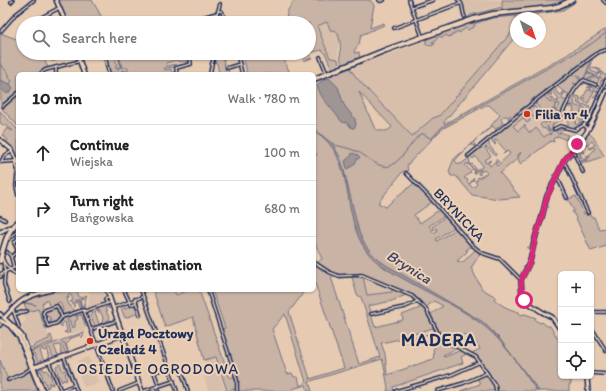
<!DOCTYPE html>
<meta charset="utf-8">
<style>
body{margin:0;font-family:Itim,sans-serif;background:#f6f6f6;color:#222}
.controls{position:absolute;right:12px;bottom:12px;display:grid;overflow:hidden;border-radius:6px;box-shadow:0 1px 3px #0004}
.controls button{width:36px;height:36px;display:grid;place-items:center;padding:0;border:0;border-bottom:1px solid #e0e0e0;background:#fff;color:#222;font:20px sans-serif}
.compass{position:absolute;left:510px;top:12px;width:36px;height:36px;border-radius:50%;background:#fff;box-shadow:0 1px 3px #0004;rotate:140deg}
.stop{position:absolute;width:12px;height:12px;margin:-9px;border:3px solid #db2777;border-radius:50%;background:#fff}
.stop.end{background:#db2777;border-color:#fff;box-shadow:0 1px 4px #0008}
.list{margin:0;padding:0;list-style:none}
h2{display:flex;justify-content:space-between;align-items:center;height:52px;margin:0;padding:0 16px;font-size:17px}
h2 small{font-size:13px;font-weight:400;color:#767676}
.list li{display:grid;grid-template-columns:26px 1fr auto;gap:12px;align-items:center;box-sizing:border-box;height:56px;padding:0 16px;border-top:1px solid #e0e0e0}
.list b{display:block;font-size:15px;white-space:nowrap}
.list p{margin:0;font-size:13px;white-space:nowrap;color:#767676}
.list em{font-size:13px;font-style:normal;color:#767676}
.icon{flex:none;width:22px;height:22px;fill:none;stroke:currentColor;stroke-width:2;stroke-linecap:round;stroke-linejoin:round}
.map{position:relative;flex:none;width:606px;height:391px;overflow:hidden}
.search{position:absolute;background:#fff;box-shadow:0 1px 3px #0004;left:16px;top:16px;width:300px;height:44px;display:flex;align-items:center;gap:10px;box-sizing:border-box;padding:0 14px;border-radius:22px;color:#767676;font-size:15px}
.panel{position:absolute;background:#fff;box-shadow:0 1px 3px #0004;left:16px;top:72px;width:300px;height:220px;border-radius:6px}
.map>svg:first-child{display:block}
</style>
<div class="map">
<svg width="606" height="391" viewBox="0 0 606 391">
<rect width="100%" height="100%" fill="#e6cbb2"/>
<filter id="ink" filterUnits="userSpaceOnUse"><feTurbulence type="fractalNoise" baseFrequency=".025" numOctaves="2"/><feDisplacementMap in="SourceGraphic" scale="8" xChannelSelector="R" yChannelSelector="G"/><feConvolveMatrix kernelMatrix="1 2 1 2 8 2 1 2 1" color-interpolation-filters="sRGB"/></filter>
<g filter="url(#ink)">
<g fill="#d7bfac">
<polygon points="462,0 499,0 501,2 501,5 464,15"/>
<polygon points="516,16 516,27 439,116 433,118 412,136 365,87 355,76 350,68 473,24 492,18"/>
<polygon points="327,21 337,33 340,38 340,43 338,45 338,59 330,58 316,26"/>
<polygon points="528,109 550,133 548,136 531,147 528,146 504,129"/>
<polygon points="363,277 393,289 392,292 367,295"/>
<polygon points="90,290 103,290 106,304 87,311"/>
<polygon points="38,309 49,338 29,346 21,324 26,321 23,314"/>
<polygon points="79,315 81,315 86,329 71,334 67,319"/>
<polygon points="0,323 9,327 18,338 29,368 24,372 8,379 0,360"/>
<polygon points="89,357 98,383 84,387 78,370 80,369 78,361"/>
<polygon points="214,357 223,385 225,391 208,391 204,377 210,375 205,360"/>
</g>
<g fill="#c8b3a5" stroke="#727182" fill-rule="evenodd">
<polygon points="58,0 92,0 105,23 68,23"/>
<path d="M294,0H370L374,5L370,28L384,23V25L361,35L359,44L354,51L355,53L359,52L360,58L342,65C338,53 344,40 335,30L331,31L327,22L317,26L330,58L338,59L339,67L332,69L325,53L322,50L310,53L312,58L304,61L300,53H309V23H286L287,12Z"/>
<polygon points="502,0 570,0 557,5 539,7 535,11 561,7 574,1 574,3 563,10 551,12 537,14 532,18 516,18 516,16 492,18 474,24 475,26 468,30 466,28 459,33 458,31 449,37 446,35 442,38 440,36 438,37 436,40 432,42 435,44 431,46 426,44 426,40 427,39 471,22 472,24 479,19 534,8 498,11 470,18 468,17 470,15 502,7"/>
<polygon points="213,17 220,20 221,23 187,23"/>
<path d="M516,27V36L444,122V124L565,56L606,29V37L605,38L606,37V49L596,53L577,68L575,69L573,67L575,70L544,91L545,92L543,94L542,93L530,103L531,104L530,102L535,97L529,102L530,104H528L526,107L525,106L515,114L516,116L513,118L510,115L509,117L512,119L499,129L509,119L507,116H504L501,119L503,123L497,128L498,130L489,137L496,130L493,126L473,142L476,146L471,145L458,157L455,161L458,164H461L469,158L470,162L469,163L471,165L472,164L477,170L474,174L475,169L472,170V168L470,166L471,165H468L467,163L465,165L471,172L464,178L468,180L467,182L469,184L474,178L473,181L469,184L473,188L477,184L475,181L476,180L477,181L478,177L479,178L487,173L484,170L480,172V175L478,174V168L480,171L481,170L480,168L483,166L475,156L473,159L470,156L489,140V145L496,154L495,156L493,153L486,147L485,148L491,156L484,161L486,163L490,160L491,161L488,163L490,166L495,162L496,159L499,162L495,163L497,166L510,154L508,151L503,154L506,151L505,150L496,140L494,141L496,144L495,145L490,138L531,105L534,108L532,105L533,104L540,113L538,114L537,112L538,115L535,117L534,116V118L529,112L526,115L530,121L527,123L523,118L513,126L518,131L525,125V127L529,132H532L536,128L544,137L550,133V135L551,132L558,128V129L561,127L564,128L563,130L556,131L557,133L559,134L560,132L568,135L566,138L573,141L572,143L558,136L553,139L554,142L551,141L520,164L518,158L521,152L517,156V159L500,173L520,197L499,199L472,195L456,176H451L449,171L454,159L489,128L500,115L489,105H486L442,129L408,164L407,167L408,170L406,173L403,171L378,203L386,207L396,197L416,182L432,202L414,215L420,223L439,210L444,216L429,226L434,233L437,231L436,228L434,230L432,227L445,217L454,227L436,239L437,241L456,229L472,247H468V250H466L467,252L457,261L463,262L475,250L482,253L478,257L471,268L482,289L496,297L494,299C500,305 510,310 519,312L520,315L525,314L536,318L535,320L540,323L542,322L547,326H550L561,344V376L573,377L571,380V384L569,385V391H460L480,384L477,377L488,372L478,358L472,353L480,349C476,341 472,338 465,334L450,342L460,347L443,355L445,357L461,350L468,353L461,357L463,363L393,387L394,391H387L388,388L384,366L382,359L311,381L309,382L312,391H308L306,385L292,389V391H234L233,388L229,391H227L216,357L204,360L193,317L165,327L153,290H174L176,295L189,290H199L230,378L235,376L219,330L225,328L212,290H304L301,296L289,312L310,379L344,368L314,280V263L320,267L321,265L317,263L322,259L314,240V157L317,155L314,149V81L337,73V74L340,73V71L350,68L355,76L365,87L412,136L433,118L439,116ZM359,92L392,127C387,133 382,131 375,129ZM331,277L340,278L352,277L357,295L361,297L380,357L359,364ZM363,277L392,289V292L367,295ZM408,294L417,303L420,308L402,315L403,320L375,327L368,306L392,301ZM434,301L443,306L431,314L426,307ZM285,314L306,382L300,386L298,377H294L292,373L287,374L272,329ZM433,328L435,332L402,342L401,338ZM435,332L439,337H437L435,341L437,343L433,350L434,353L433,359L387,375L385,354L381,343L400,339L401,343Z"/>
<polygon points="0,33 22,41 23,40 23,53 42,53 47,66 50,68 39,74 18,74 18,92 1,106"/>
<polygon points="105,53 110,53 108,57 109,57 112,53 118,53 121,68 118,69 117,67 120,67 118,54 115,55 117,66 115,67 119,72 118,74 115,74 114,72 110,74"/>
<polygon points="119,53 183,53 185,59 187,58 186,53 188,53 189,63 188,64 180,66 180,65 186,64 186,61 178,62 177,60 166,63 167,66 176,64 176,65 174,66 175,67 164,68 165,70 171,69 172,74 125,74 124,71 122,71 122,74 121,74 121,70 128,71 128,68 122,68"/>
<polygon points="217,53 222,54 225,68 228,69 229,74 219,74 217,63 212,62"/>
<polygon points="243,53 281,53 290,73 286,74 247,74"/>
<path d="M592,58L593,59C587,65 588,75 581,81L579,76L575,75L578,77L580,82L577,84L573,83L576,85L573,93L568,100L567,98L569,94L565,93V91L562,99L567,101L562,113L554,110V108L551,111L554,110L561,114L557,122L552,125L553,129L550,131L547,126L549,132L544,128L543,129L540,125L543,122L545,124L543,122L544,121L546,123V120L549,123L552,117L548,115L546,118H549L548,119L544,120L545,112L541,111L537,105L535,104L537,102V101L545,95L546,96L545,97L547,99H548L549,102L552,103V98H549L547,94L549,93L550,95L549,93L551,91L552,93L551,96L555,101V106L557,105L554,107L557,110L560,104H556L558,102L556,101H557L559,100L552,89L556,87V91L559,94L562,95L563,91L558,87L559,84L572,75L580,67L582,68L589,62L588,61Z"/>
<polygon points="591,63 591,71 599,74 599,70 592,68 593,67 601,70 601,73 601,72 603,73 602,74 606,75 604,81 600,77 597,84 599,85 602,85 600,83 601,80 604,81 602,84 602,87 596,84 596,83 595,84 584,79 587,73 595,76 588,79 598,77 598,79 601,75 600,73 596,76 587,72"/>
<polygon points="584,81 591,85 591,84 596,86 596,87 598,88 599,87 602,88 601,92 596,91 599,93 596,98 593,97 595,95 597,96 595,95 597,93 596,91 594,90 595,88 591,87 591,91 594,91 588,104 583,101 582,98 586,99 583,96 584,96 587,90 590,90 590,88 593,85 591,85 590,87 587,88 590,85 584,83 583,85 581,84"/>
<polygon points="18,95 18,126 2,109"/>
<polygon points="573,95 580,97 580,103 582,104 580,105 577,103 578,101 575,98 573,101 575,102 574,105 582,108 580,113 584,112 583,112 585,108 582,107 583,104 590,107 589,108 586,116 579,114 575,124 578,125 581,117 583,117 582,115 583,116 582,121 584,116 586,118 587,122 585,121 582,123 581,122 579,127 581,123 582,126 577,129 570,128 568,125 568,118 569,119 572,112 573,113 574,111 573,110 574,107 572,106 571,108 567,105 563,114 567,104 572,106 572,104 571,105 567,103"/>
<polygon points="0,111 18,130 18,159 14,150 6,142 8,140 2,135 7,128 13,131 6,125 5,126 0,123"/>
<polygon points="588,132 594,138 604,156 591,161 579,163 574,153 576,153 579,158 581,157 575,150 580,143 584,147 582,150 585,154 582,152 580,154 582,158 585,158 586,156 589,155 587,159 581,161 587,160 590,157 589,155 595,149 594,147 591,149 589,148 595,145 592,141 587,145 588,146 585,142 584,143 587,146 581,142"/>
<polygon points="556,173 547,195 532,250 527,248 530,246 539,219 544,197 553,178 554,174"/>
<polygon points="576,196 584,214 586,213 587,216 589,214 591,217 594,217 599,229 606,228 606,246 591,251 574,214 573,214 572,212 574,211 568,199"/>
<polygon points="60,290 77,290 79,297 81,298 87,295 85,300 86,301 84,302 85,300 84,298 80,299 82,306 84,305 84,303 85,303 85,307 82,309 78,299 75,301 79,301 81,310 80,310 77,302 74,303 74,307 72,302 70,302 73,300 71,295 68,295 69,299 67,297 67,299 69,305 70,305 74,311 72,313 71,312 64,316 63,315 63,313 62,315 61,313 63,310 60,302 57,303 58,305 50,308 47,300 44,301 44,303 43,302 42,303 44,311 43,312 41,310 49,329 46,330 38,309 24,313 27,311 24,303 36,305 22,302 33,296"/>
<polygon points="130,302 131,306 135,304 139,315 137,316 136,314 125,318 120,306 124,304 124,309 130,306 129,304 125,305 125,304"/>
<polygon points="106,305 108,305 109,309 108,307 105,308 110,320 106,321 106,324 92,328 95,326 90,315 93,314 92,310 97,309 99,313 97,311 95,312 99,324 102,323 103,318 100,311 99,311 98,308"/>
<polygon points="54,307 54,309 57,308 60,318 56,322 49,323 51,321 49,316 46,317 47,320 45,313 47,310 49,311"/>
<polygon points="83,311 84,319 86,320 85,320 86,323 88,324 87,324 88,327 87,326 86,327 81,314 81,315 75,316 77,316 78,319 75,321 75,327 72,328 69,319 67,319 70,333 65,333 64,332 67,331 65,322 62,323 62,327 59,324 59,322 64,318"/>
<polygon points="84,332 83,337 81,337 80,335 69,339 69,342 66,344 69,353 68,353 64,342 62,343 66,354 62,355 60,345 54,346 58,355 60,355 60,356 53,358 50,348 47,348 51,360 49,360 47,350 44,351 43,349 40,351 44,361 47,360 47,361 42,363 41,360 37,364 36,364 38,363 34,353 32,354 35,364 30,352"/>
<polygon points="51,335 53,342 46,344 30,351 29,347 34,347 34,345 49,339 49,336"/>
<polygon points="0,360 8,380 24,374 29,370 38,391 1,391 0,389"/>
<polygon points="65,362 71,378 70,379 67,372 65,373 67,380 65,381 64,379 62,382 59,375 57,375 60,383 59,383 52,367 53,367 56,374 58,373 56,366 60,364 63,371 66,370 63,363"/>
<polygon points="37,367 38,370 43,368 44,371 47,370 50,376 52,375 50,368 57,384 56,384 53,377 51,377 53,385 52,383 51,385 49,382 49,387 44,389 47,387 44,380 41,381 41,379 43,378 41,371 38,372"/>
</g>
<g fill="#a09595" stroke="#6b6c7f">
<polygon points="329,78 338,87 344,105 355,119 356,125 354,128 352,128 347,123 342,122 322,97 317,86 322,80"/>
<polygon points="0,80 10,84 13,88 11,91 7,94 0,88"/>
<path d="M314,129C321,133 327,141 334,144L333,145L340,157L343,166L359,232C364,246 374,257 386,265L483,322L499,338L539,391H537C519,366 502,337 476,320C453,304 426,292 402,278C389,271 377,264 368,253C339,217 358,156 314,131Z"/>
<polygon points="352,153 358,155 360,158 358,158 354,165 347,169 345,161 351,156"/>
</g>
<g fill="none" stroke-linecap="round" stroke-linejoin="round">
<g stroke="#6b6c7f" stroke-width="1">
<polyline points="0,56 1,57"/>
<polyline points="0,64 9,74 9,78 12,81 10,84"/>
<path d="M335,145C342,147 349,148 356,151C368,156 382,174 395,163C405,155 411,143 420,134H424L431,139L442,127L591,44L606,33"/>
</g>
<defs>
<g id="street">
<polyline points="379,0 380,1 384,0"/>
<polyline points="409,0 422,36"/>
<path d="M458,0C465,5 461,11 465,17"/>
<polyline points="603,0 606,3"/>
<polyline points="11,2 13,0"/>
<polyline points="412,7 433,0"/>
<circle cx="220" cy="14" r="3"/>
<polyline points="218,11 220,4"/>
<polyline points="220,18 223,23"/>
<polyline points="31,23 59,8"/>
<polyline points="182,23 217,13"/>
<polyline points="394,28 461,3"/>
<polyline points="1,31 16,14 34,0"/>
<polyline points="19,35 23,30"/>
<polyline points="49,53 50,58 53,59 71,53"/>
<polyline points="104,53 109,74"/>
<polyline points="222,53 224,57"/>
<polyline points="237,53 242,74"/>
<polyline points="79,55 87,53"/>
<polyline points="232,57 238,56"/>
<polyline points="320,57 327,74"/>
<polyline points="56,67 56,74"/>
<polyline points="227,68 240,64"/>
<polyline points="40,74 45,70 80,61"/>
<polyline points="177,74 176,68 191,64 189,53"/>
<polyline points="210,74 212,63 216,53"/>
<polyline points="3,106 18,93"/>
<path d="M560,119C565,107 574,86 584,80L596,85"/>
<polyline points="584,125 590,117 606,80"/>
<polyline points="554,129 560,126 575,130 584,125 588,129"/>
<polyline points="573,151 583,172"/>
<polyline points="468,156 536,100 592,57 599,52 606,50"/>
<polyline points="15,161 17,168"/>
<polyline points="1,162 4,156 13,151"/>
<polyline points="1,162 17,161"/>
<polyline points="564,163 566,165 588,213"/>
<polyline points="18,166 16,186 18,195"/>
<polyline points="406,173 433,201 472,245 482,253 500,259 521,280"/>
<polyline points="556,178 560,183 567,198"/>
<polyline points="0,217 5,220"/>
<polyline points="18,238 14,243 18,251"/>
<polyline points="9,239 18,231"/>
<polyline points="7,252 11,256"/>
<path d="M2,257C4,265 11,272 18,275"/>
<polyline points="3,261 5,272 4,284 10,302"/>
<polyline points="314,262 329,272 339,276 362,275 412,296 426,309 439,335 444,340 476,357 495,385 496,391"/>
<polyline points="14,268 11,257 18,251"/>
<polyline points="0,274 18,266"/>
<polyline points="0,277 3,274"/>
<polyline points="124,290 131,305 135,303"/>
<polyline points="141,290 177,391"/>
<polyline points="208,290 237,380 237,391"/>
<polyline points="135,299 140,315"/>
<polyline points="107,304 105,299 108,298"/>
<polygon points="57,306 62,317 57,323 48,326 43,313 45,310"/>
<polyline points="115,307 142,297"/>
<polyline points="13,310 19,327"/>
<polyline points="84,311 113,391"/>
<polyline points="591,312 606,312"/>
<polyline points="15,314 27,311"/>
<polyline points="371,314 405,307 418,301"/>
<polyline points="62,317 83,310 86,311 111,302"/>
<polyline points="0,326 2,321"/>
<polyline points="591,327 606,351"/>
<polyline points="92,329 116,321"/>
<polyline points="64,357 77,391"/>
<polyline points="49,362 61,391"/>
<polyline points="180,367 188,391"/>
<polyline points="591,373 606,374"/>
<polyline points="8,380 24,373 31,368"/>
<polyline points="157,386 159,391"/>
<polyline points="159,386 154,372 169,367"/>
<polyline points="59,391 74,385"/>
<polyline points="119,391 139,383"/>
<polyline points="144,391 174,381"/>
<polyline points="396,391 451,375 480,362"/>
<polyline points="437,391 464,383 487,373"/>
</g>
<g id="secondary">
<polyline points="56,0 66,23"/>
<polyline points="77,53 84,74"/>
<polyline points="0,140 12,150 18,163"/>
<polyline points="0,232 10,227"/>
<polyline points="107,290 142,391"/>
<polyline points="0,314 15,328 22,336 43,391"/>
<path d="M4,318C21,299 26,296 51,290"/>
<polyline points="0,320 10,326 19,337 40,389"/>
<polyline points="561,330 552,317 542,312 524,300 522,295 521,280 530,261 536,235 542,217 547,196 564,161 586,133 594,119 606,91"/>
<polyline points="32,368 122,335"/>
<polyline points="587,376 588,391"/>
</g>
<g id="primary">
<polyline points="314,79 386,50 474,19 493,14 551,8 559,6 572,0"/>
<path d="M0,261C4,246 6,232 18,222"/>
</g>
</defs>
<use href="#street" stroke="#1b2f5e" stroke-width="4.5"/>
<use href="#secondary" stroke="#1b2f5e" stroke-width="6"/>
<use href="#primary" stroke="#1b2f5e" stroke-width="7"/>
<use href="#street" stroke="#eed1b5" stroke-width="1.5"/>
<use href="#secondary" stroke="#eed1b5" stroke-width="3"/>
<use href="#primary" stroke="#eed1b5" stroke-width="4"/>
<path stroke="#1b2f5e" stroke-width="1" d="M0,319C15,303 19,296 42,290"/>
</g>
</g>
<g fill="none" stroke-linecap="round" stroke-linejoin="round" filter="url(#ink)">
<polyline stroke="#db2777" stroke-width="5" points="524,300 522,294 521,280 530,262 536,235 542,217 546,200 564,160 577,144"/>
</g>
<g fill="#c8321e" stroke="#eed1b5" stroke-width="1.5">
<circle cx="527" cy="114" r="4"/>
<circle cx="90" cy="341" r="4"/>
</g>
<g text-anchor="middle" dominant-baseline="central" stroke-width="4" stroke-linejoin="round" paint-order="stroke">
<g font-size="14" font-weight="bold" fill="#1b2f5e" stroke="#eed1b5" text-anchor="start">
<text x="535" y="114">Filia nr 4</text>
<text x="98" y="333">Urząd Pocztowy<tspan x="98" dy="16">Czeladź 4</tspan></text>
</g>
<g font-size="14" fill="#1b2f5e" stroke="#eed1b5">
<text transform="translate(459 215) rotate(47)">BRYNICKA</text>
</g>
<g font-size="15" font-style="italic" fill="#364369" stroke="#eed1b5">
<text transform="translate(409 267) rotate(32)">Brynica</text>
</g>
<g font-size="15" letter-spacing="1" fill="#1b2f5e" stroke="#eed1b5">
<text x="158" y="369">OSIEDLE OGRODOWA</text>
</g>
<g font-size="18" font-weight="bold" letter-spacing="1" fill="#1b2f5e" stroke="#eed1b5">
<text x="439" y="340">MADERA</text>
</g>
</g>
</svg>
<div class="controls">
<button>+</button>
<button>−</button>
<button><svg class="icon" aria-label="locate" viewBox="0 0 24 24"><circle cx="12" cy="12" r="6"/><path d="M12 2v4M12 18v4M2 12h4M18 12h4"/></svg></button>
</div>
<svg class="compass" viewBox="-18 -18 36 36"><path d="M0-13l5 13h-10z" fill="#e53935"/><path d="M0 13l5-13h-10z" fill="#767676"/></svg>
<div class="stop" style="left:524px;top:300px"></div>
<div class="stop end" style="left:577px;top:144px"></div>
<div class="search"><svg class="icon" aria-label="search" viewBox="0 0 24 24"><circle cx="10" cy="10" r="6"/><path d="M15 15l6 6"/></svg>Search here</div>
<section class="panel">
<h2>10 min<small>Walk · 780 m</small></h2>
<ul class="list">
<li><svg class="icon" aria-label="ahead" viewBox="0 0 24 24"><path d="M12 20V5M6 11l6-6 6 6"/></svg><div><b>Continue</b><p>Wiejska</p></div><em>100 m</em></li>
<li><svg class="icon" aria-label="right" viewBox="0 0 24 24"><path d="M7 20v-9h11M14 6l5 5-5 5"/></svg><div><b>Turn right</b><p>Bańgowska</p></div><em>680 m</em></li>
<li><svg class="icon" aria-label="arrive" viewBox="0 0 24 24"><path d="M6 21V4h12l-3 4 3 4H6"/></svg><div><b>Arrive at destination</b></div></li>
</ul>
</section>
</div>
